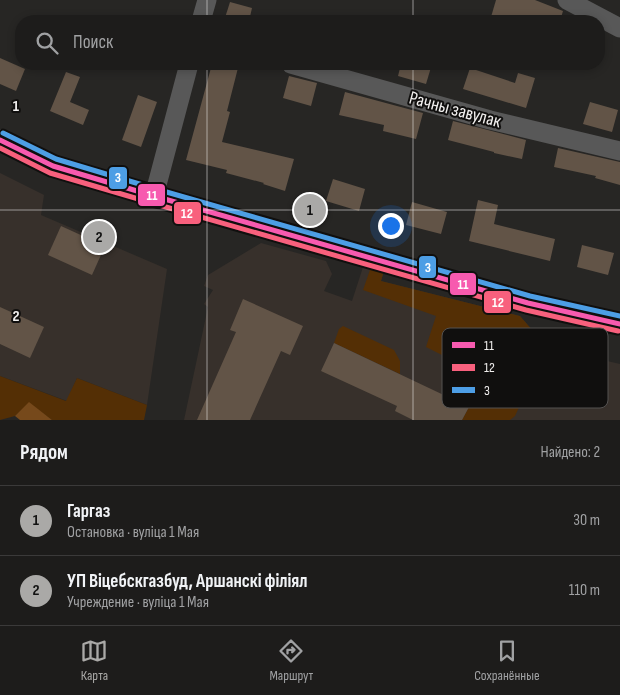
<!DOCTYPE html>
<html lang="ru">
<meta charset="utf-8">
<style>
body{margin:0;font-family:"Sofia Sans Condensed",sans-serif;background:#252524;color:#f1f3f6}
.you{position:absolute;left:390px;top:225px;width:18px;height:18px;margin:-12px;border:4px solid #fff;border-radius:50%;background:#1a73e8;box-shadow:0 0 0 8px #1a73e833}
.badge{display:grid;place-items:center;width:32px;height:32px;border-radius:50%;background:#aaa9a7;color:#111;font-size:16px;font-weight:700}
.pin{position:absolute;translate:-50% -50%;border:2px solid #fff;box-shadow:0 1px 5px #0006}
.list{margin:0;padding:0;list-style:none}
h2{display:flex;justify-content:space-between;align-items:center;height:65px;margin:0;padding:0 20px;font-size:21px}
h2 small{font-size:16px;font-weight:400;color:#a0a1a3}
.list li{display:grid;grid-template-columns:32px 1fr auto;gap:15px;align-items:center;box-sizing:border-box;height:70px;padding:0 20px;border-top:1px solid #3b3a3a}
.list b{display:block;font-size:19px;white-space:nowrap}
.list p{margin:0;font-size:16px;white-space:nowrap;color:#a0a1a3}
.list em{font-size:16px;font-style:normal;color:#a0a1a3}
.icon{flex:none;width:28px;height:28px;fill:none;stroke:currentColor;stroke-width:2;stroke-linecap:round;stroke-linejoin:round}
.map{position:relative;flex:none;width:620px;height:420px;overflow:hidden}
.search{position:absolute;background:#1d1c1b;box-shadow:0 2px 8px #0003;left:15px;right:15px;top:15px;height:55px;display:flex;align-items:center;gap:12px;box-sizing:border-box;padding:0 18px;border-radius:20px;color:#a0a1a3;font-size:19px}
.sheet{height:205px;background:#1d1c1b}
nav{display:flex;justify-content:space-around;align-items:center;box-sizing:border-box;height:70px;border-top:1px solid #3b3a3a;background:#1d1c1b;font-size:14px;color:#a0a1a3}
nav a{display:grid;justify-items:center;gap:2px}
nav .on{color:#aaa9a7}
.map>svg:first-child{display:block}
</style>
<div class="map">
<svg width="620" height="420" viewBox="0 0 620 420">
<rect width="100%" height="100%" fill="#272624"/>
<g fill="#37302b">
<polygon points="0,173 44,195 41,215 167,269 147,405 77,378 67,401 0,376"/>
<polygon points="261,243 326,261 332,274 324,291 352,301 364,264 384,271 381,281 520,316 547,347 620,364 620,420 184,420 208,307 204,304 213,290 204,286 208,275"/>
</g>
<g fill="#542f05">
<polygon points="371,267 384,271 381,281 520,316 547,347 515,416 510,420 462,420 469,407 459,403 474,371 426,347 436,316 363,290"/>
<polygon points="343,326 394,350 400,361 400,374 334,343 339,329"/>
<polygon points="0,376 66,401 77,378 147,405 144,420 52,420 29,403 15,416 0,420"/>
</g>
<polygon fill="#76491b" points="29,402 52,420 20,420 15,416"/>
<g fill="#625447">
<polygon points="496,0 535,0 563,11 560,21 505,21 491,17"/>
<polygon points="230,2 252,8 249,21 224,21"/>
<polygon points="0,58 25,69 16,91 0,84"/>
<polygon points="212,64 239,64 227,111 230,112 222,142 294,159 285,191 263,184 264,183 226,173 227,170 186,160"/>
<polygon points="401,64 432,64 426,84 398,76"/>
<polygon points="470,68 515,83 518,73 535,78 526,108 463,89"/>
<polygon points="66,72 80,77 70,102 89,110 83,125 50,111"/>
<polygon points="289,76 317,83 311,106 283,98"/>
<polygon points="345,92 423,113 416,139 383,131 384,125 339,115"/>
<polygon points="138,95 157,102 141,147 122,140"/>
<polygon points="590,102 618,110 612,132 583,124"/>
<polygon points="453,121 526,140 522,159 494,153 494,152 448,140"/>
<polygon points="558,148 620,162 620,185 595,178 596,176 554,167"/>
<polygon points="333,179 365,189 359,211 326,201"/>
<polygon points="478,200 498,205 494,224 555,239 550,261 469,241"/>
<polygon points="412,202 447,212 441,234 406,225"/>
<polygon points="61,226 105,246 92,275 48,255"/>
<polygon points="582,245 614,253 608,275 577,267"/>
<polygon points="243,299 303,326 290,355 281,351 250,420 197,420 236,332 230,330"/>
<polygon points="0,307 44,327 30,358 0,344"/>
<polygon points="334,343 469,407 462,420 413,420 395,411 397,406 321,371"/>
</g>
<g fill="none" stroke-linecap="round" stroke-linejoin="round">
<g stroke="#585858" stroke-width="19">
<polyline points="567,0 620,28"/>
<polyline points="201,21 207,0"/>
<polyline points="291,64 490,120 620,151"/>
<polyline points="154,196 189,64"/>
</g>
<polyline stroke="#585858" stroke-width="22" points="0,140 53,166 154,196 528,303 620,324"/>
<defs>
<polyline id="bus-1" points="0,140 53,166 154,196 528,303 620,324"/>
<polyline id="bus-2" points="0,148 50,173 152,203 526,310 618,331"/>
<polyline id="bus-3" points="3,133 56,159 156,189 530,296 620,316"/>
</defs>
<use href="#bus-1" stroke="#100f0e" stroke-width="9"/>
<use href="#bus-2" stroke="#100f0e" stroke-width="9"/>
<use href="#bus-3" stroke="#100f0e" stroke-width="9"/>
<use href="#bus-1" stroke="#f75aaf" stroke-width="5"/>
<use href="#bus-2" stroke="#f8607d" stroke-width="5"/>
<use href="#bus-3" stroke="#4d9ee5" stroke-width="5"/>
</g>
<path fill="none" stroke="#f1efee" stroke-width="1" stroke-opacity="0.55" d="M207,0V21M413,0V21M207,64V420M413,64V420M0,210H620"/>
<g text-anchor="middle" dominant-baseline="central" stroke-width="4" stroke-linejoin="round" paint-order="stroke">
<g font-size="19" fill="#f1efee" stroke="#100f0e">
<text transform="translate(455 110) rotate(15)">Рачны завулак</text>
</g>
</g>
<rect x="442" y="328" width="166" height="80" rx="8" fill="#100f0e" stroke="#545251" stroke-width="1"/>
<rect x="452" y="342" width="23" height="6" fill="#f75aaf"/>
<rect x="452" y="364" width="23" height="7" fill="#f8607d"/>
<rect x="452" y="387" width="23" height="6" fill="#4d9ee5"/>
<g font-size="14" fill="#f1efee">
<text x="484" y="350">11</text>
<text x="484" y="372">12</text>
<text x="484" y="395">3</text>
</g>
<g font-size="16" text-anchor="middle" font-weight="bold" fill="#f1efee" stroke="#100f0e" stroke-width="4" stroke-linejoin="round" paint-order="stroke">
<text x="16" y="111">1</text>
<text x="16" y="321">2</text>
</g>
<g stroke="#100f0e" stroke-width="2">
<rect x="108" y="166" width="20" height="24" rx="5" fill="#4d9ee5"/>
<rect x="137" y="183" width="29" height="24" rx="5" fill="#f75aaf"/>
<rect x="173" y="201" width="29" height="24" rx="5" fill="#f8607d"/>
<rect x="418" y="255" width="19" height="24" rx="5" fill="#4d9ee5"/>
<rect x="449" y="272" width="28" height="24" rx="5" fill="#f75aaf"/>
<rect x="483" y="290" width="29" height="24" rx="5" fill="#f8607d"/>
</g>
<g font-size="14" text-anchor="middle" font-weight="bold" fill="#fff">
<text x="118" y="182">3</text>
<text x="152" y="200">11</text>
<text x="187" y="218">12</text>
<text x="428" y="272">3</text>
<text x="463" y="289">11</text>
<text x="498" y="307">12</text>
</g>
</svg>
<div class="you"></div>
<div class="pin badge" style="left:310px;top:210px">1</div>
<div class="pin badge" style="left:99px;top:237px">2</div>
<div class="search"><svg class="icon" aria-label="search" viewBox="0 0 24 24"><circle cx="10" cy="10" r="6"/><path d="M15 15l6 6"/></svg>Поиск</div>
</div>
<section class="sheet">
<h2>Рядом<small>Найдено: 2</small></h2>
<ul class="list">
<li><span class="badge">1</span><div><b>Гаргаз</b><p>Остановка · вуліца 1 Мая</p></div><em>30 m</em></li>
<li><span class="badge">2</span><div><b>УП Віцебскгазбуд, Аршанскі філіял</b><p>Учреждение · вуліца 1 Мая</p></div><em>110 m</em></li>
</ul>
</section>
<nav>
<a class="on"><svg class="icon" aria-label="map" viewBox="0 0 24 24"><path d="M3 6l6-2 6 2 6-2v14l-6 2-6-2-6 2zM9 4v14M15 6v14"/></svg>Карта</a>
<a><svg class="icon" aria-label="directions" viewBox="0 0 24 24"><path d="M12 3l9 9-9 9-9-9zM9 14v-3h6M13 9l2 2-2 2"/></svg>Маршрут</a>
<a><svg class="icon" aria-label="saved" viewBox="0 0 24 24"><path d="M7 4h10v16l-5-4-5 4z"/></svg>Сохранённые</a>
</nav>
